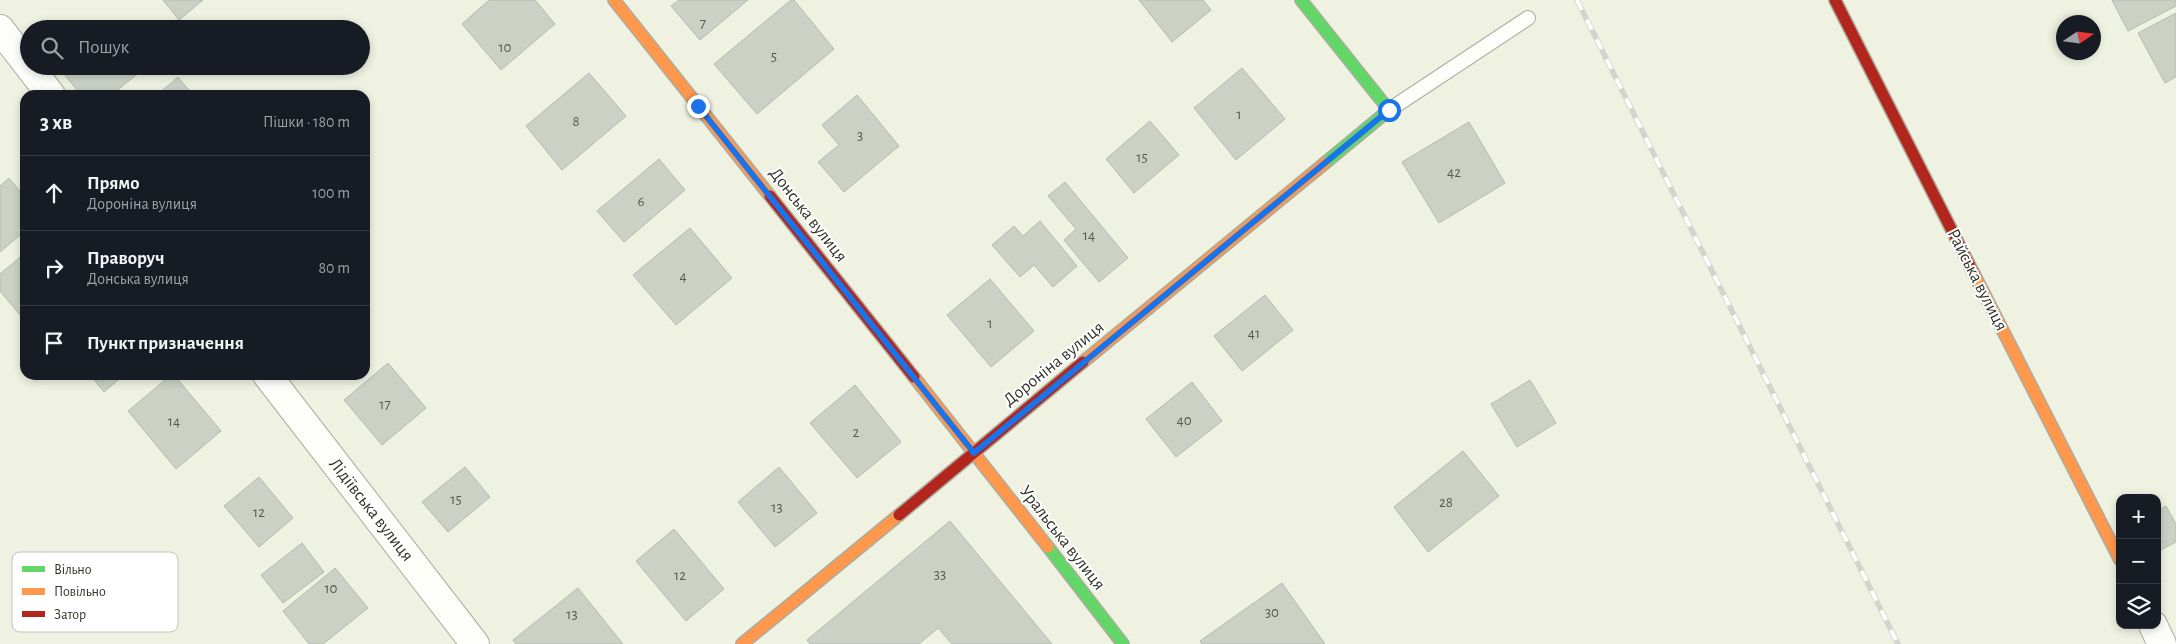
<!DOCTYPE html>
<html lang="uk">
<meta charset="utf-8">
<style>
body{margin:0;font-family:"Alegreya Sans",sans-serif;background:#242831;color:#f1f3f6}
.controls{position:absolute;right:15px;bottom:15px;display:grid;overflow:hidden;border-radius:10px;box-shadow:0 2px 8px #0003}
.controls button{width:45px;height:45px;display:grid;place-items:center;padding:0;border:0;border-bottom:1px solid #363941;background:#171b24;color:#f1f3f6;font:25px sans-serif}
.compass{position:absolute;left:2056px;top:15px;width:45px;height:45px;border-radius:50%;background:#171b24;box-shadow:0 2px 8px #0003;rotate:77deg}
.stop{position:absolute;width:15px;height:15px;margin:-11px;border:4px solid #1a73e8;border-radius:50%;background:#fff}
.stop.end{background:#1a73e8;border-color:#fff;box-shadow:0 1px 5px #0008}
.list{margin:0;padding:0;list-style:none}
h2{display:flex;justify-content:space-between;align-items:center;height:65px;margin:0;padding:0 20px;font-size:21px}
h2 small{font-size:16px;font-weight:400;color:#9ea1a6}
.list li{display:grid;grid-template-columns:32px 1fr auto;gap:15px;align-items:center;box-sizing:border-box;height:75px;padding:0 20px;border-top:1px solid #363941}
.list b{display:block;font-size:19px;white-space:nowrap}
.list p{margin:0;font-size:16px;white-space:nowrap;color:#9ea1a6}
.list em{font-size:16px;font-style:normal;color:#9ea1a6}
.icon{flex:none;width:28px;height:28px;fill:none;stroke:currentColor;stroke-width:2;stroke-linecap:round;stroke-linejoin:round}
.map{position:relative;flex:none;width:2176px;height:644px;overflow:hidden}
.search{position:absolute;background:#171b24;box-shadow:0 2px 8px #0003;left:20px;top:20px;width:350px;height:55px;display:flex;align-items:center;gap:12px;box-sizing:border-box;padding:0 18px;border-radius:28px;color:#9ea1a6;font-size:19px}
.panel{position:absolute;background:#171b24;box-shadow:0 2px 8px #0003;left:20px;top:90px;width:350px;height:290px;border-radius:15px}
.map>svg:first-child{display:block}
</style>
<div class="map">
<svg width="2176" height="644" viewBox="0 0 2176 644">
<rect width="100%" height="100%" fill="#eff2e1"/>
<g fill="#cbd1c5" stroke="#b5bbb0">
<polygon points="163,0 203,0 179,20"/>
<polygon points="489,0 535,0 555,24 501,70 462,24"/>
<polygon points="679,0 748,0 700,40 671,6"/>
<polygon points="791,0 794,0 834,49 757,114 714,64"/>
<polygon points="1139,0 1203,0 1211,10 1172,42"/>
<polygon points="2112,0 2176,0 2176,6 2128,31"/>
<polygon points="2176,13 2176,77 2165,83 2138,33"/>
<polygon points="74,66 135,66 140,72 111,95 81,95 64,74"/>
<polygon points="1242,68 1285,119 1236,160 1194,108"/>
<polygon points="589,73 626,116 562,170 526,126"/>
<polygon points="178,77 193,95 157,95"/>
<polygon points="857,95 899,146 844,192 818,162 839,145 822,125"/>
<polygon points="1150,121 1179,155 1134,193 1106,159"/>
<polygon points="1469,122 1505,183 1439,223 1402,162"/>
<polygon points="659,159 685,190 624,242 597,211"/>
<polygon points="9,178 25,197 25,231 0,252 0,186"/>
<polygon points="1065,182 1128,258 1099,282 1064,240 1076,229 1048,196"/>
<polygon points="1040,221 1077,266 1053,287 1034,265 1020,277 992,245 1014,226 1023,236"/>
<polygon points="690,228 732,278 676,325 633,275"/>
<polygon points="25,253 25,321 0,291 0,274"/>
<polygon points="990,279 1034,331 991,367 947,315"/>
<polygon points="1265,295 1293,330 1242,371 1214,336"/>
<polygon points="388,363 426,408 382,445 344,400"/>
<polygon points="90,375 124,375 104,392"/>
<polygon points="171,375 174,375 221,431 176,469 128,411"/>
<polygon points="1530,380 1556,423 1517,447 1491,404"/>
<polygon points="1192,382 1222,421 1176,457 1146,419"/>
<polygon points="855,385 901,442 857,478 810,423"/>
<polygon points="1463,451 1499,496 1428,552 1394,507"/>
<polygon points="465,467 490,497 448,532 422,502"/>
<polygon points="779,467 817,513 775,547 738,502"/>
<polygon points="259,477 293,518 259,547 224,506"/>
<polygon points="2166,506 2176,524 2176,542 2157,552 2157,511"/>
<polygon points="950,521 1052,644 952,644 938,628 919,644 810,644 807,640"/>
<polygon points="674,529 724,589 686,621 636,561"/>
<polygon points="302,543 324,572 283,603 261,575"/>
<polygon points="335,568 368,608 323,644 309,644 283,611"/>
<polygon points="1282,583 1325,644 1202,644 1200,641"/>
<polygon points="578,588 623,644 516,644 513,640"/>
</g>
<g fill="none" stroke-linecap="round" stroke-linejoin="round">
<defs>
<polyline id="lane" points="1389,110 1528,18"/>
<g id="street">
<polyline points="0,29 51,95"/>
<polyline points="267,375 475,644"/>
<polyline points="2153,625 2162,644"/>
</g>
<g id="fast">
<polyline points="1301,0 1389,110 1325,163"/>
<polyline points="1048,547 1123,644"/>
</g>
<g id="slow">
<polyline points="614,0 770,196"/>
<polyline points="1974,274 2120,560"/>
<polyline points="1083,362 1325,163"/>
<polyline points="914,377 1048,547"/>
<polyline points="742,644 899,515"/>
</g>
<g id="jam">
<polyline points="1835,0 1974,274"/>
<polyline points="770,196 914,377"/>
<polyline points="899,515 1083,362"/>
</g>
</defs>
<use href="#lane" stroke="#aaac9f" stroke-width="16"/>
<use href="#street" stroke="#aaac9f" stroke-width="30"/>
<use href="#fast" stroke="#aaac9f" stroke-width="14"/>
<use href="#slow" stroke="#aaac9f" stroke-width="14"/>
<use href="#jam" stroke="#aaac9f" stroke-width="14"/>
<use href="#lane" stroke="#fdfdfa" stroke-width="14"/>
<use href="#street" stroke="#fdfdfa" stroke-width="28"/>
<use href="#fast" stroke="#63d668" stroke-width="11"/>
<use href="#slow" stroke="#ff974d" stroke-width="11"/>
<use href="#jam" stroke="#b3261e" stroke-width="11"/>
<defs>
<polyline id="rail" points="1577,0 1898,644"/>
</defs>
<use href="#rail" stroke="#d3d3cf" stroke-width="5.5"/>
<use href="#rail" stroke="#fff" stroke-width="4" stroke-dasharray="11" stroke-linecap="butt"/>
</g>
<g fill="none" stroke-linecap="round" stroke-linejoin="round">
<polyline stroke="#1a73e8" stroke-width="6" points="698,106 974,453 1389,110"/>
</g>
<g text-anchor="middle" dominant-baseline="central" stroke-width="4" stroke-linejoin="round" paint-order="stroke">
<g font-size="15" fill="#595b50">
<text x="703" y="23">7</text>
<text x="505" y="47">10</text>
<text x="774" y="56">5</text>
<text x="1239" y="114">1</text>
<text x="576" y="121">8</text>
<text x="860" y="135">3</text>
<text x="1142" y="157">15</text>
<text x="1454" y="172">42</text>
<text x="641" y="201">6</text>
<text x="1089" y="235">14</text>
<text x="683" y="276">4</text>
<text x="990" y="323">1</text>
<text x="1254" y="333">41</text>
<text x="385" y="404">17</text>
<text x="1184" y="420">40</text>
<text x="174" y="421">14</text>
<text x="856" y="432">2</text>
<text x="456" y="499">15</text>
<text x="1446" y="502">28</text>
<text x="777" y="507">13</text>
<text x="259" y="512">12</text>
<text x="940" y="574">33</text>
<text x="680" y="575">12</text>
<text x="331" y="588">10</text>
<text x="1272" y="612">30</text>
<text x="572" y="614">13</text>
</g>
<g font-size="18" fill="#333429" stroke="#fff">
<text transform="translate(808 215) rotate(52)">Донська вулиця</text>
<text transform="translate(1977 280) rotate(63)">Райська вулиця</text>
<text transform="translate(1054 364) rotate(-39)">Дороніна вулиця</text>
<text transform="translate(371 510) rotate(52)">Лідіївська вулиця</text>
<text transform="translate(1062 538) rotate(52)">Уральська вулиця</text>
</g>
</g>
<rect x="12" y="552" width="166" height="80" rx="8" fill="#fff" stroke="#c2c2bf" stroke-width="1"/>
<rect x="22" y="566" width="23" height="6" fill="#63d668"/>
<rect x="22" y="588" width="23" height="7" fill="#ff974d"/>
<rect x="22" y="611" width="23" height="6" fill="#b3261e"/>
<g font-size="14" fill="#333429">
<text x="54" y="574">Вільно</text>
<text x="54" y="596">Повільно</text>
<text x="54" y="619">Затор</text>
</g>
</svg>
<div class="controls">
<button>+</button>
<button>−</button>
<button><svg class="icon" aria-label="layers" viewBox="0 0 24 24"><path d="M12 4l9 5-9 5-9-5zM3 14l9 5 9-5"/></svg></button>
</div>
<svg class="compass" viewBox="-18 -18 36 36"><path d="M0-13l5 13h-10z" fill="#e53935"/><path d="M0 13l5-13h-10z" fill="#9ea1a6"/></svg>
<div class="stop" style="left:1389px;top:110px"></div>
<div class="stop end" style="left:698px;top:106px"></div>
<div class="search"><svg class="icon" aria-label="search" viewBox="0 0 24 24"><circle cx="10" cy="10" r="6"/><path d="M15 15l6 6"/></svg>Пошук</div>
<section class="panel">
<h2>3 хв<small>Пішки · 180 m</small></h2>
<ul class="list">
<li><svg class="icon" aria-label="ahead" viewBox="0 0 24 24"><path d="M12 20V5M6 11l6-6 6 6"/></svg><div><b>Прямо</b><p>Дороніна вулиця</p></div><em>100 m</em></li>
<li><svg class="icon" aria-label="right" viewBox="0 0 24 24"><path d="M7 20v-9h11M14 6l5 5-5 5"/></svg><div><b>Праворуч</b><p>Донська вулиця</p></div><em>80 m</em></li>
<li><svg class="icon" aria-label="arrive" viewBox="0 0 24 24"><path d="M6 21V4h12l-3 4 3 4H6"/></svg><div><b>Пункт призначення</b></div></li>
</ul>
</section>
</div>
